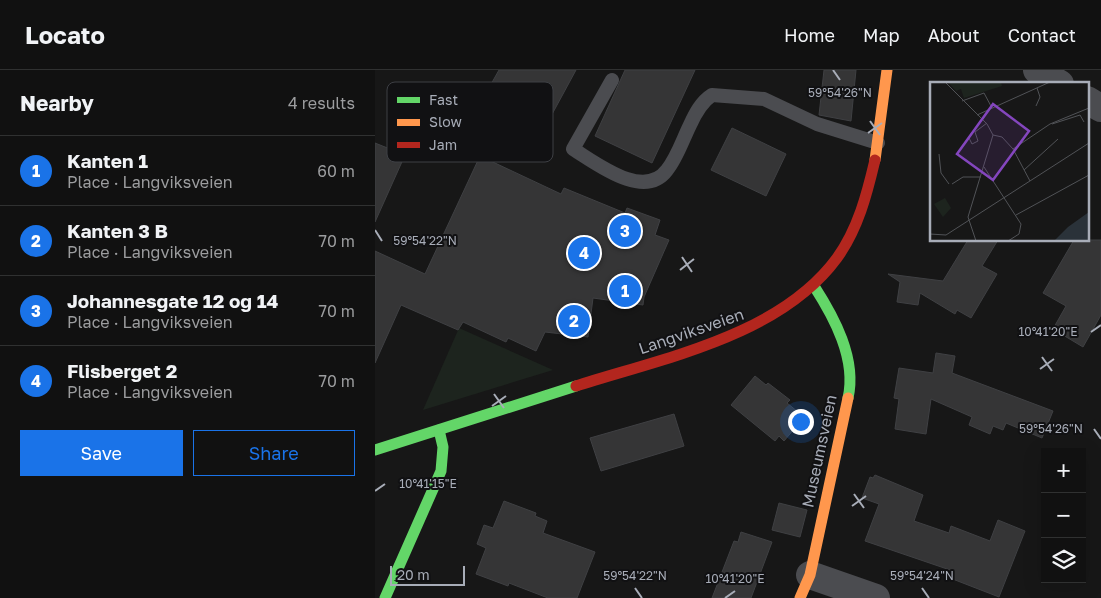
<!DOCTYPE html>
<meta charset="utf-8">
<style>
body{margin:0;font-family:"Golos Text",sans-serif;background:#1a1a1a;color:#f1f3f6}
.controls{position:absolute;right:15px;bottom:15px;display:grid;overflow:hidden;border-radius:0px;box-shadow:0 5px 20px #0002}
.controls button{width:45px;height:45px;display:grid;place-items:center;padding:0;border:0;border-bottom:1px solid #303131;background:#111;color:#f1f3f6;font:25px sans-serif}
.scale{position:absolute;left:15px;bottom:12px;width:75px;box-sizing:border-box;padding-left:5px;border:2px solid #a8adb8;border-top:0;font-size:14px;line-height:18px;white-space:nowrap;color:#a8adb8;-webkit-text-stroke:4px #111113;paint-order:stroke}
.you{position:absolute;left:425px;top:351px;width:18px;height:18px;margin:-12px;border:4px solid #fff;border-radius:50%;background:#1a73e8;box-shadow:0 0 0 8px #1a73e833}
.badge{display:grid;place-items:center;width:32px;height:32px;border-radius:50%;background:#1a73e8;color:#fff;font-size:16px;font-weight:700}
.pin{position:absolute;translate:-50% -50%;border:2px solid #fff;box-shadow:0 1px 5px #0006}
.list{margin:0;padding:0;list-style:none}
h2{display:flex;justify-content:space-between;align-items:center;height:65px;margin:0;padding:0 20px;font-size:21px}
h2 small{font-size:16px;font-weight:400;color:#9c9d9f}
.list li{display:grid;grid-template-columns:32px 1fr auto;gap:15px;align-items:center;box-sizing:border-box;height:70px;padding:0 20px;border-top:1px solid #303131}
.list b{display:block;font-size:19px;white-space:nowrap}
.list p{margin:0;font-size:16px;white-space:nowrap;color:#9c9d9f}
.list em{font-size:16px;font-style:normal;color:#9c9d9f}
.actions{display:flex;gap:10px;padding:15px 20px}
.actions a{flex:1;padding:11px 0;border:1px solid #1a73e8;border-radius:0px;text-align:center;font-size:18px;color:#1a73e8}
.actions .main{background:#1a73e8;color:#fff}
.icon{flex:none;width:28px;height:28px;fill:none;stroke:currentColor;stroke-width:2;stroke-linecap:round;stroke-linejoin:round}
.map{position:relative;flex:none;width:726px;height:528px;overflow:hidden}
header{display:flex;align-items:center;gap:30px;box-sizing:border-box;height:70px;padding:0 25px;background:#111;border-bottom:1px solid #303131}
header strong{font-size:24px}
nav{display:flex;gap:28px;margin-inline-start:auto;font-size:18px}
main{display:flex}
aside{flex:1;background:#111}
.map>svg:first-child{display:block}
</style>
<header>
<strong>Locato</strong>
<nav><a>Home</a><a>Map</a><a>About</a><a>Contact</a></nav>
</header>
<main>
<aside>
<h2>Nearby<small>4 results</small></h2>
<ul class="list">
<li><span class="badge">1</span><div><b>Kanten 1</b><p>Place · Langviksveien</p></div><em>60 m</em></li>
<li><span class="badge">2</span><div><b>Kanten 3 B</b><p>Place · Langviksveien</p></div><em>70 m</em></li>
<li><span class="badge">3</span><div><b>Johannesgate 12 og 14</b><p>Place · Langviksveien</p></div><em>70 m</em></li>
<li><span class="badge">4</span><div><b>Flisberget 2</b><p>Place · Langviksveien</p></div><em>70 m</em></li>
</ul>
<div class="actions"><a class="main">Save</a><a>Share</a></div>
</aside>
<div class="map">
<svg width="726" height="528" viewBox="0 0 726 528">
<rect width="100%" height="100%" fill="#171717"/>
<polygon fill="#1d241e" points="84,258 178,300 48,340"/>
<g fill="#353536" stroke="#3f4043">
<polygon points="124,0 201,0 175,48 115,16"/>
<polygon points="250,0 320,0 277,93 220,66"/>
<polygon points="449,0 481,0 476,51 444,45"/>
<polygon points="357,58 411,84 391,126 336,100"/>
<polygon points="0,73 30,85 0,152"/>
<polygon points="105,86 186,124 189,118 250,143 252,138 285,150 280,165 294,170 269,227 268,235 218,228 213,267 170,262 161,281 133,268 131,272 88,252 83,260 26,235 0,293 0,181 50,204"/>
<polygon points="593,170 623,170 607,196 622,204 596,248 582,240 580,244 545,223 543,235 522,232 525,212 513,204 568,211"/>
<polygon points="699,170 726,170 726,245 708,277 678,259 691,236 668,223"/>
<polygon points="561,283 580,286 577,303 678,341 667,368 631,353 628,360 618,356 615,364 594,355 597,347 556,329 551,364 520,359 524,329 519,328 524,298 558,303"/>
<polygon points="380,306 391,315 393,313 415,330 412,333 423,342 419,347 425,352 409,371 404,366 400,371 356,335"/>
<polygon points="299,344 309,376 226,401 215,368"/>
<polygon points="500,405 548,425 539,451 574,463 576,456 615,471 623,450 650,461 624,527 575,508 578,501 490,471 504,434 487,428 495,407 498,408"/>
<polygon points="129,431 161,443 160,446 172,451 168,463 220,482 202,528 173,528 134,513 133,516 101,504 111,478 102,474 109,455 118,458"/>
<polygon points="404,433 432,440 425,467 397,460"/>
<polygon points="366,462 397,472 376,528 337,528 359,471 363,472"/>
</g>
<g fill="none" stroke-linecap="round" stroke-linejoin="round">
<path stroke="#4b4c50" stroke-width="14" d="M237,10L198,79C221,93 269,131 292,100C302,88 308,69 315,55C320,44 326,32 337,25L389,29L442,54L503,73"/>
<g stroke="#4b4c50" stroke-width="28">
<polyline points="662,0 685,14"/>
<polyline points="712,30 726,38"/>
<polyline points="435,505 501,528"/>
</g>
<g stroke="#63d668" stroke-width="11">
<path d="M439,216C459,247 482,289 473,328"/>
<polyline points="0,380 201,316"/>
<polyline points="10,528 66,401 68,377 64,360"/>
</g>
<g stroke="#ff974d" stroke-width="11">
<polyline points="500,90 512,0"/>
<polyline points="425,528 435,505 473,328"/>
</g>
<path stroke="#b3261e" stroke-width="11" d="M201,316C288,288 405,266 462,188C483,159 492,124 500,90"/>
</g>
<path fill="none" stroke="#a8adb8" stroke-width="2" d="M458,0L465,10M495,51L505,65M493,63L507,53M0,160L7,171M307,187L317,202M305,200L319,189M716,262L726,255M667,287L677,301M665,299L679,289M119,324L129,338M117,336L131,326M719,359L726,369M0,421L10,414M479,424L489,438M477,436L491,426M260,518L267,528M547,518L554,528M350,528L360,521"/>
<g text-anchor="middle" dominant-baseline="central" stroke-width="4" stroke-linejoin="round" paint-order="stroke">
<g font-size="16" fill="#a8adb8" stroke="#111113">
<text transform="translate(316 261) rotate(-19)">Langviksveien</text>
<text transform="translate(444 381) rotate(-78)">Museumsveien</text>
</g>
</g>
<g transform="translate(555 12)">
<rect width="159" height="159" fill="#171717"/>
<path d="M18,0H71L72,4L34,16L31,7L26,9ZM15,116L21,126L13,135L4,122Z" fill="#1d241e"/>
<path d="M159,130V159H124L138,145Z" fill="#2a3239"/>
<path fill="none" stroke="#515357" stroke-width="1" d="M15,0L57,42L63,53L38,135L46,159M32,19L54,11L62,26M106,24L110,15L107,6M47,33L120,0M122,42L150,33L154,40M63,53L72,55L83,67L100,99M39,56L42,62L48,59L45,50L57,41M83,67L120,42L159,26M9,72L11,91L19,102M54,85L91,142L89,152L78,159M94,88L128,57M22,102L33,95H51M86,133L159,93M0,152L16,153M16,153L159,61"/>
<path fill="#8446be" fill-opacity="0.15" stroke="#8446be" stroke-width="2.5" d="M63,22L99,49L63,98L27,72Z"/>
<rect width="159" height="159" fill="none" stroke="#a8adb8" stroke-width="2.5"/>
</g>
<rect x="12" y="12" width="166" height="80" rx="8" fill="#111113" stroke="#3e4045" stroke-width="1"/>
<rect x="22" y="27" width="23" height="6" fill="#63d668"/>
<rect x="22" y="49" width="23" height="7" fill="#ff974d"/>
<rect x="22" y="72" width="23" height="6" fill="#b3261e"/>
<g font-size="14" fill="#a8adb8">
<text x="54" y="35">Fast</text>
<text x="54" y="57">Slow</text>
<text x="54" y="80">Jam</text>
</g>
<g font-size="12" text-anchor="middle" fill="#a8adb8" stroke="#111113" stroke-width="4" stroke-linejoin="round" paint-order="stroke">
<text x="465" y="27">59°54'26"N</text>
<text x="50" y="175">59°54'22"N</text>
<text x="673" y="266">10°41'20"E</text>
<text x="676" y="363">59°54'26"N</text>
<text x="53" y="418">10°41'15"E</text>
<text x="260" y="510">59°54'22"N</text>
<text x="547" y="510">59°54'24"N</text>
<text x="360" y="513">10°41'20"E</text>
</g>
</svg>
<div class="controls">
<button>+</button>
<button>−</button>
<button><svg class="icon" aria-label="layers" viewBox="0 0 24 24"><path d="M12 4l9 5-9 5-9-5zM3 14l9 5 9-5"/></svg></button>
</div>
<div class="scale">20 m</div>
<div class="you"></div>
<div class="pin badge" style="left:250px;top:221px">1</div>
<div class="pin badge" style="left:199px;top:251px">2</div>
<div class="pin badge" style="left:250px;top:161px">3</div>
<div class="pin badge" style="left:209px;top:183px">4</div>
</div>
</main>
